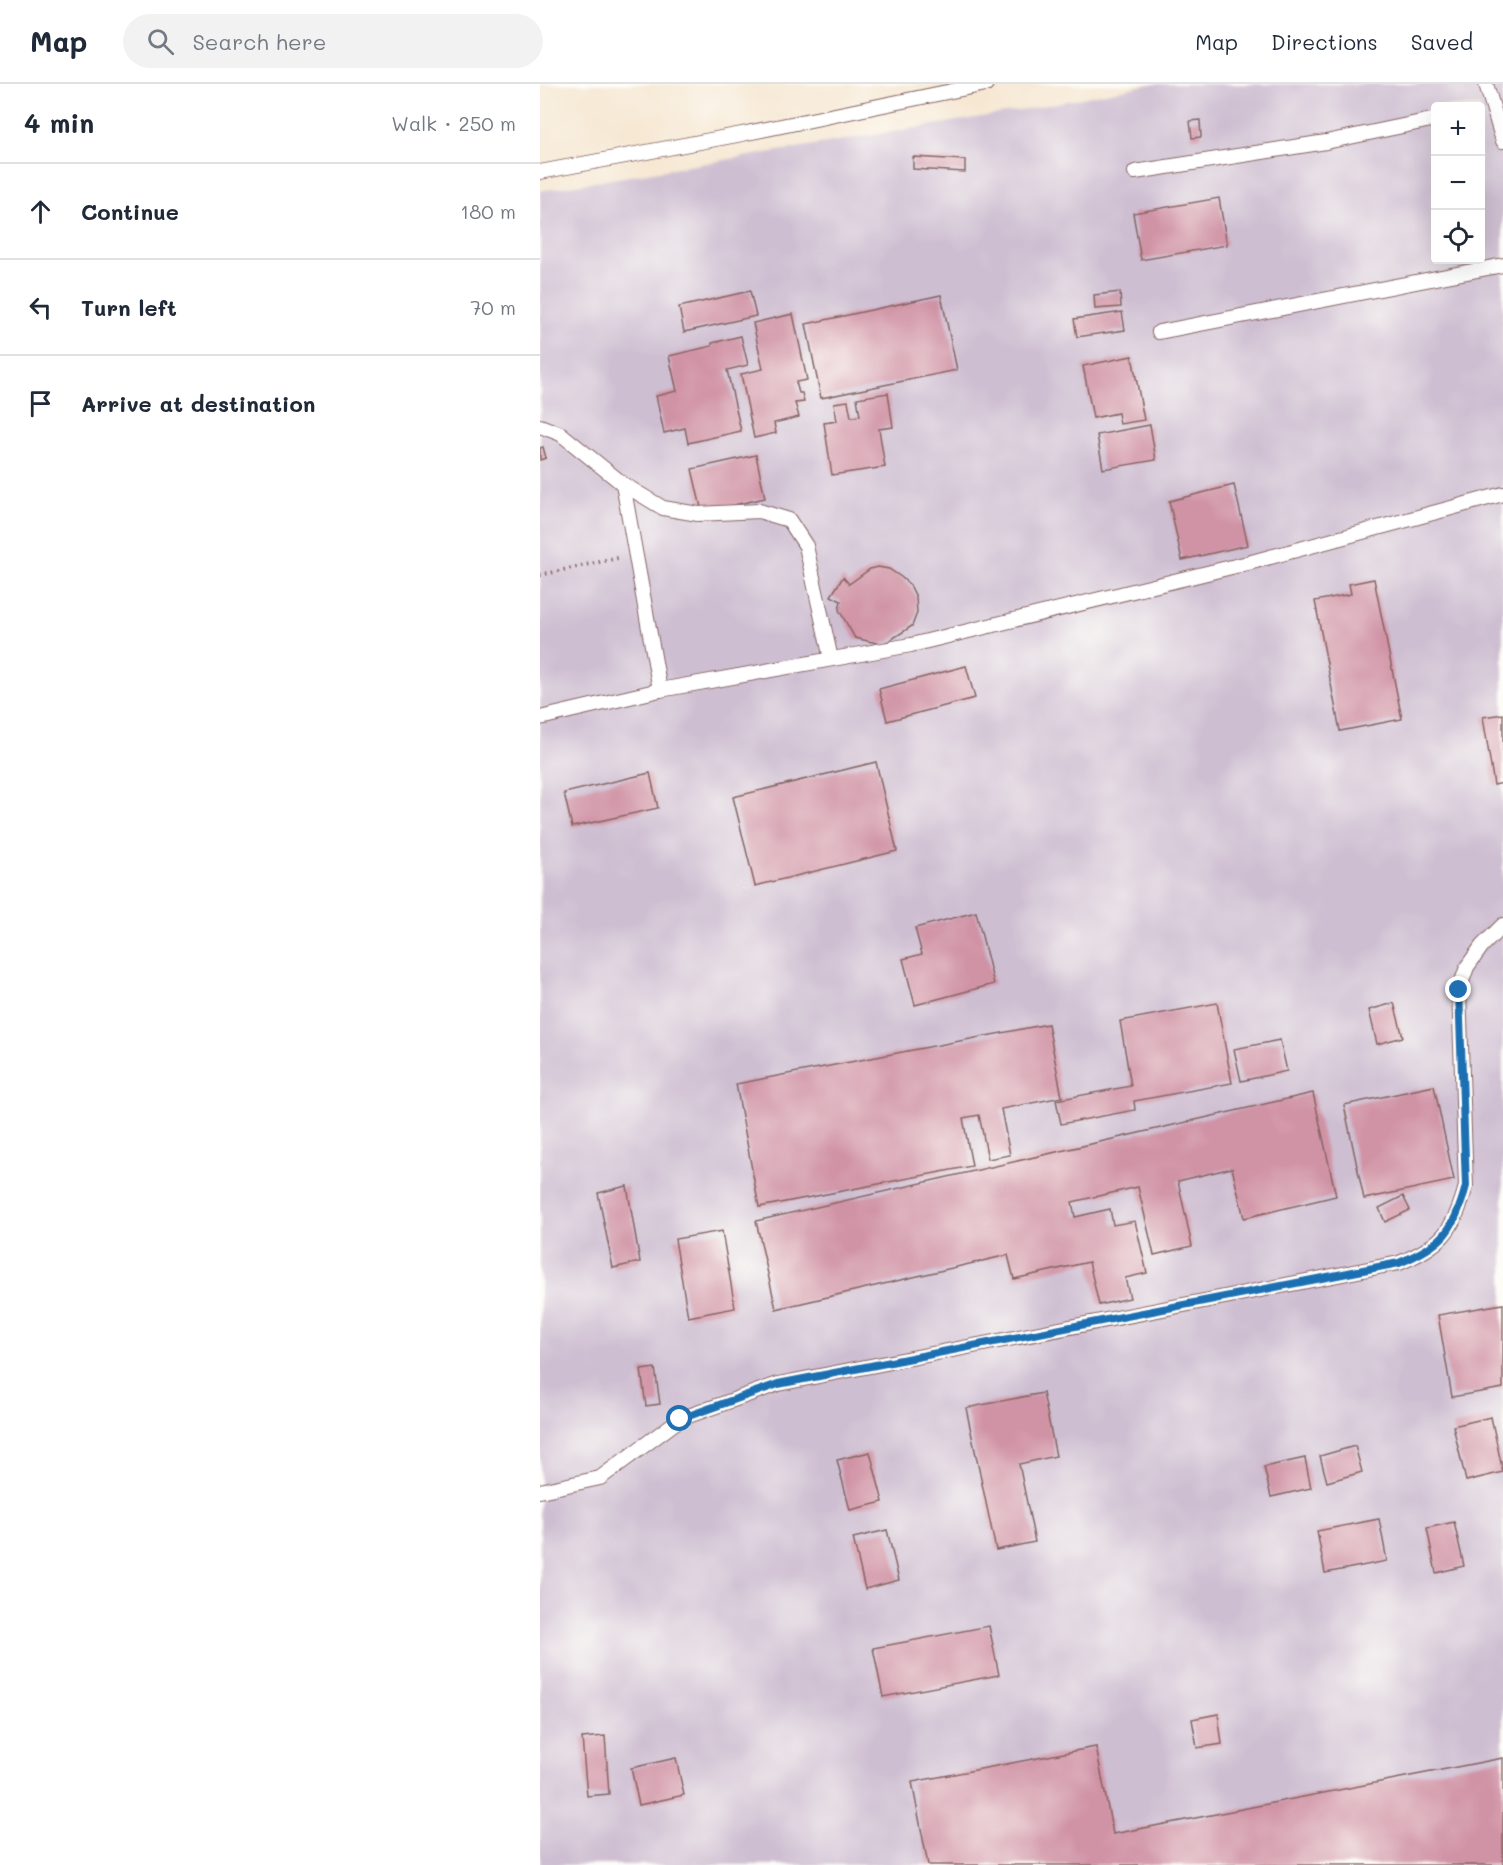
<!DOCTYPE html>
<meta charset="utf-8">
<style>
body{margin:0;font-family:Mali,sans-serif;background:#f2f2f3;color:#1f2937}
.controls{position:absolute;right:18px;top:18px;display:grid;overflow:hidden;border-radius:6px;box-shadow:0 6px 24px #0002}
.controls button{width:54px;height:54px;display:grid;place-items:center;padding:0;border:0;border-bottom:2px solid #e0e1e3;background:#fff;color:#1f2937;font:30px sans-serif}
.stop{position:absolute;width:18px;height:18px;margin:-14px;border:4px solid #1f6fb2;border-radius:50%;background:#fff}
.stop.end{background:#1f6fb2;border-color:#fff;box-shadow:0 2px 6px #0008}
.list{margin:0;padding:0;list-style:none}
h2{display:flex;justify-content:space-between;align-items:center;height:78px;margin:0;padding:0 24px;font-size:26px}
h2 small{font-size:20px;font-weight:400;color:#747a83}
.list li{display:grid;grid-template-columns:39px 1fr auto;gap:18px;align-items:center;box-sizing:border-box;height:96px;padding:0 24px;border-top:2px solid #e0e1e3}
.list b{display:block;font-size:22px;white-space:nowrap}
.list em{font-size:20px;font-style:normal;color:#747a83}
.icon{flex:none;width:33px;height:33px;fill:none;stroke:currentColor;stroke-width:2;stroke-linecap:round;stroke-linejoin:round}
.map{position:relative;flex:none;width:963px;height:1781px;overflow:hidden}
header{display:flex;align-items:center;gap:36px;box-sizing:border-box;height:84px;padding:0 30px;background:#fff;border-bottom:2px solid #e0e1e3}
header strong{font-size:28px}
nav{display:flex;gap:33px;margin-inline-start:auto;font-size:21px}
.search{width:420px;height:54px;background:#f2f2f3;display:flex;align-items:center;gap:15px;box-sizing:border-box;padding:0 21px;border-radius:33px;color:#747a83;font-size:22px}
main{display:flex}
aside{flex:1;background:#fff}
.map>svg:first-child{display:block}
</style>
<header>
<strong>Map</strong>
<div class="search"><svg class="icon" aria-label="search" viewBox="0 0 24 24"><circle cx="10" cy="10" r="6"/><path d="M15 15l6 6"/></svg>Search here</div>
<nav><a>Map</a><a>Directions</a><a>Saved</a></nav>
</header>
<main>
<aside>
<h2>4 min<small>Walk · 250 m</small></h2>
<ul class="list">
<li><svg class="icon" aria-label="ahead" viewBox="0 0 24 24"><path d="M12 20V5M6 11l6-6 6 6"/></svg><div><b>Continue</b></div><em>180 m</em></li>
<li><svg class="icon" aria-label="left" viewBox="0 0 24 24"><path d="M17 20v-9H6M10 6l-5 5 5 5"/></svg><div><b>Turn left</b></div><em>70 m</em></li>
<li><svg class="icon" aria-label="arrive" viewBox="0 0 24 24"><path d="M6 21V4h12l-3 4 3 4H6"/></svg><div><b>Arrive at destination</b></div></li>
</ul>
</aside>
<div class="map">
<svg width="963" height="1781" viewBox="0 0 963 1781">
<rect width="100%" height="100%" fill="#fdfcf7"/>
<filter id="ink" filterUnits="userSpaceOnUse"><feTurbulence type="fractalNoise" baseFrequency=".0167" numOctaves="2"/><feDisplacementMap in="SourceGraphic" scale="12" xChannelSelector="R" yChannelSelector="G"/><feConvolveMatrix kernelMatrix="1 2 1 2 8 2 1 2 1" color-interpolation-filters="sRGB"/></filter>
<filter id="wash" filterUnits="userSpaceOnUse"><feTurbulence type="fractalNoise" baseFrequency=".008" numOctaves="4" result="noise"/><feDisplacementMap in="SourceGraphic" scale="24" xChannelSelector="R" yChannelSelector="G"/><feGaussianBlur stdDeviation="1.35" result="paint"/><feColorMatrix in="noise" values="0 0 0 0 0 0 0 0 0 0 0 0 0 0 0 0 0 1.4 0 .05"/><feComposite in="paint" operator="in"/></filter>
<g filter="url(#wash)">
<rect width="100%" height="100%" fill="#f6e7d2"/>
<path fill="#cebed1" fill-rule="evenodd" d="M610,0H963V1781H0V107L483,26ZM896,22H940V176H896Z"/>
<g id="blocks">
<g fill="#d093a5">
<polygon points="660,36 661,53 652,54 650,37"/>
<polygon points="373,73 425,76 425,88 373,85"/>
<polygon points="679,114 687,161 601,176 593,129"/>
<polygon points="210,207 216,232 144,248 139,223"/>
<polygon points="580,208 581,223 555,225 554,211"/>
<polygon points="401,211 417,286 281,314 266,240"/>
<polygon points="582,228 585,246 537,253 534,235"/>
<polygon points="253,230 267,296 256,298 259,309 262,309 264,318 255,319 259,333 234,339 236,349 214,354 201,290 223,285 213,239"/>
<polygon points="201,252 208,281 187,286 201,347 148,359 145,344 124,349 116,312 137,307 129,272 172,262 172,259"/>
<polygon points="592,272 604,336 580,340 578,329 553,334 543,282"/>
<polygon points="348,309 353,343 339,345 345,383 292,391 284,339 297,337 294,319 308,317 311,333 320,332 317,314"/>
<polygon points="610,341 616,376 563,385 557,351"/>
<polygon points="3,363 6,374 0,376 0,364"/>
<polygon points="216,371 225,414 162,428 152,385"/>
<polygon points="694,401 708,461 642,476 629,417"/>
<polygon points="338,483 349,485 361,493 370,501 376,513 377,529 372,542 349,557 341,560 315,554 299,526 301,517 291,512 303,493 309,500 330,485"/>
<polygon points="834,495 862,635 800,647 775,517 811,510 809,500"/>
<polygon points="426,582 435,614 347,637 339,605"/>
<polygon points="963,630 963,699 954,701 943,633"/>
<polygon points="336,678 357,767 215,802 193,713"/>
<polygon points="110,689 118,724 32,743 24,709"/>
<polygon points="436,828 454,900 375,921 363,875 382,870 375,844"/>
<polygon points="677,919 692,999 594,1017 595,1026 521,1040 516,1016 591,1002 580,937"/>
<polygon points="854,919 863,953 837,960 829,926"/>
<polygon points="508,940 522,1013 461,1025 470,1071 448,1075 439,1031 423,1034 432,1082 219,1123 196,1000"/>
<polygon points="740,956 747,987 701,997 694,965"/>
<polygon points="894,1002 914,1096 824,1115 804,1021"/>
<polygon points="773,1009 796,1112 704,1134 692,1084 638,1097 652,1162 614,1171 598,1103 532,1118 535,1133 570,1125 573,1141 595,1137 607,1189 585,1194 590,1214 559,1221 549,1178 474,1195 468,1171 236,1225 216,1137"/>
<polygon points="87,1102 100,1178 73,1184 58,1109"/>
<polygon points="863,1112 870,1126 845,1138 839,1124"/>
<polygon points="182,1147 195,1224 148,1233 135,1155"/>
<polygon points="963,1220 963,1304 912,1313 898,1231"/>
<polygon points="115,1284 120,1320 106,1322 101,1286"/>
<polygon points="503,1309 516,1372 479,1380 495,1458 456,1466 426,1324"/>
<polygon points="951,1333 963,1388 926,1397 913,1342"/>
<polygon points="815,1362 822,1388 787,1398 780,1372"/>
<polygon points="330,1368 343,1418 310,1426 297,1376"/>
<polygon points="765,1374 771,1404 731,1413 724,1383"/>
<polygon points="839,1435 847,1477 785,1489 777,1447"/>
<polygon points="914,1438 924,1482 896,1489 887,1444"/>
<polygon points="347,1446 359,1496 325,1505 313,1454"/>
<polygon points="449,1542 459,1591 343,1613 333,1564"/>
<polygon points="678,1630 682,1660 657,1664 652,1635"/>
<polygon points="65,1652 69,1710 47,1712 42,1654"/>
<polygon points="556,1663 573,1750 963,1674 963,1781 388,1781 372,1698"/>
<polygon points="136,1674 144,1711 99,1721 91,1684"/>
</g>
</g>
</g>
<g filter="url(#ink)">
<use href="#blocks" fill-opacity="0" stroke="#866565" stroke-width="1.5"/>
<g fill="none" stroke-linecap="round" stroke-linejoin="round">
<defs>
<g id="service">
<polyline points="946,0 963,57"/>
<polyline points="0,88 197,51 446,0"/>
<polyline points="595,88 786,58 896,35"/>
<polyline points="619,248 963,181"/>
<polyline points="0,342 21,350 83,400 123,424 158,430 219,427 249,436 266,462 291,575"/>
<polyline points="83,400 120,606"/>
<polyline points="0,634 120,606 371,561 708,479 963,410"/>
<path d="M0,1407L60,1394L140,1335L238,1300L859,1179C901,1162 914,1147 926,1102L919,906L927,883L942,862L963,841"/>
</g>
</defs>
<use href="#service" stroke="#866565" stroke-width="16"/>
<polyline stroke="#866565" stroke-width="4" stroke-dasharray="1.5 4.5" stroke-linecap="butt" points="0,491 78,474"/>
<use href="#service" stroke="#fff" stroke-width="14"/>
</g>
</g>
<g fill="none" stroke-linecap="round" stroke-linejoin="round" filter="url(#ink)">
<path stroke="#1f6fb2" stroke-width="8" d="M140,1335L238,1300L859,1179C902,1161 914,1148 926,1102L919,906"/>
</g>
</svg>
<div class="controls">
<button>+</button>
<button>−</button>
<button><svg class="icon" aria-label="locate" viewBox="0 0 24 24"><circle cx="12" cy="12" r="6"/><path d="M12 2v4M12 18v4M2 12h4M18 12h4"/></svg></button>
</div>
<div class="stop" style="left:140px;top:1335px"></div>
<div class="stop end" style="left:919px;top:906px"></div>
</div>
</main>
